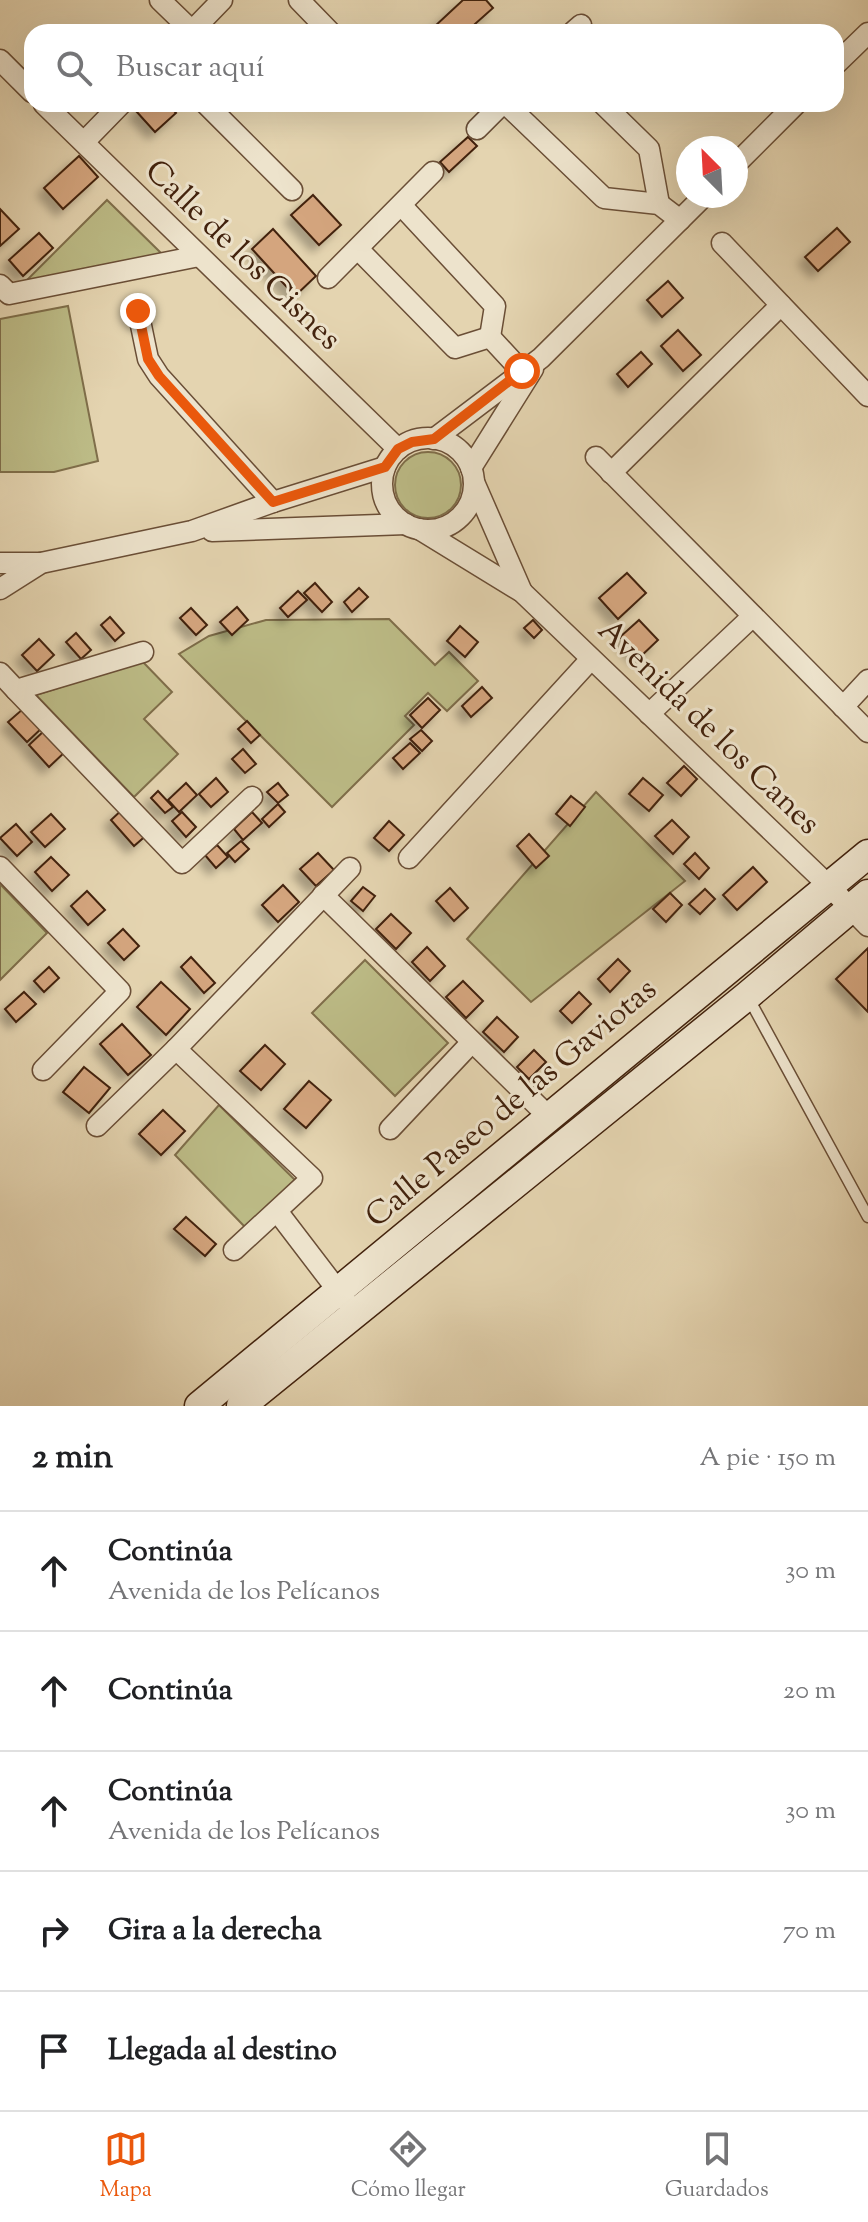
<!DOCTYPE html>
<html lang="es">
<meta charset="utf-8">
<style>
body{margin:0;font-family:"Sorts Mill Goudy",serif;background:#f2f2f2;color:#202124}
.compass{position:absolute;left:676px;top:136px;width:72px;height:72px;border-radius:50%;background:#fff;box-shadow:0 8px 32px #0002;rotate:336deg}
.stop{position:absolute;width:24px;height:24px;margin:-18px;border:6px solid #ea580c;border-radius:50%;background:#fff}
.stop.end{background:#ea580c;border-color:#fff;box-shadow:0 2px 8px #0008}
.list{margin:0;padding:0;list-style:none}
h2{display:flex;justify-content:space-between;align-items:center;height:104px;margin:0;padding:0 32px;font-size:34px}
h2 small{font-size:26px;font-weight:400;color:#757577}
.list li{display:grid;grid-template-columns:52px 1fr auto;gap:24px;align-items:center;box-sizing:border-box;height:120px;padding:0 32px;border-top:2px solid #e0e0e0}
.list b{display:block;font-size:30px;white-space:nowrap}
.list p{margin:0;font-size:26px;white-space:nowrap;color:#757577}
.list em{font-size:26px;font-style:normal;color:#757577}
.icon{flex:none;width:44px;height:44px;fill:none;stroke:currentColor;stroke-width:2;stroke-linecap:round;stroke-linejoin:round}
.map{position:relative;flex:none;width:868px;height:1406px;overflow:hidden}
.search{position:absolute;background:#fff;box-shadow:0 8px 32px #0002;left:24px;right:24px;top:24px;height:88px;display:flex;align-items:center;gap:20px;box-sizing:border-box;padding:0 28px;border-radius:24px;color:#757577;font-size:30px}
.sheet{height:704px;background:#fff}
nav{display:flex;justify-content:space-around;align-items:center;box-sizing:border-box;height:112px;border-top:2px solid #e0e0e0;background:#fff;font-size:22px;color:#757577}
nav a{display:grid;justify-items:center;gap:4px}
nav .on{color:#ea580c}
.map>svg:first-child{display:block}
</style>
<div class="map">
<svg width="868" height="1406" viewBox="0 0 868 1406">
<defs>
<filter id="shadow"><feDropShadow dx="-7" dy="7" stdDeviation="4" flood-color="#0004"/></filter>
</defs>
<rect width="100%" height="100%" fill="#e4d4b0"/>
<filter id="stains"><feTurbulence type="fractalNoise" baseFrequency=".0025" numOctaves="4"/><feColorMatrix values="0 0 0 0 .2 0 0 0 0 .09 0 0 0 0 .02 0 0 0 .5 -.17"/></filter>
<radialGradient id="worn" r=".72"><stop offset=".6" stop-color="#630" stop-opacity="0"/><stop offset="1" stop-color="#630" stop-opacity=".3"/></radialGradient>
<g fill="#bcbb86" stroke="#7f6e4a" stroke-width="2">
<polygon points="107,200 163,255 23,284"/>
<polygon points="68,306 98,461 54,472 0,472 0,319"/>
<circle cx="428" cy="485" r="33"/>
<polygon points="389,619 435,665 449,652 478,681 447,711 428,693 405,716 414,725 332,807 179,654 209,636 266,620"/>
<polygon points="142,661 172,692 144,719 178,754 134,797 36,695"/>
<polygon points="596,792 685,881 531,1002 467,939"/>
<polygon points="0,884 47,933 0,980"/>
<polygon points="365,960 448,1043 395,1096 312,1013"/>
<polygon points="219,1105 296,1181 245,1227 175,1155"/>
</g>
<g fill="#d4a57e" stroke="#42220d" stroke-width="2" filter="url(#shadow)">
<polygon points="463,0 486,0 493,8 466,32 439,32 434,27"/>
<polygon points="144,104 168,104 176,113 155,132 136,111"/>
<polygon points="468,137 477,146 449,172 440,162"/>
<polygon points="79,156 98,177 63,209 44,188"/>
<polygon points="313,195 341,225 319,245 291,215"/>
<polygon points="0,209 19,229 0,246"/>
<polygon points="837,228 850,242 818,271 805,257"/>
<polygon points="273,229 316,276 295,296 252,249"/>
<polygon points="39,233 53,248 23,276 9,260"/>
<polygon points="668,281 683,298 662,317 647,300"/>
<polygon points="678,330 701,355 683,371 661,346"/>
<polygon points="641,352 652,364 628,387 617,374"/>
<polygon points="627,573 646,593 618,619 599,598"/>
<polygon points="315,583 332,602 322,612 304,593"/>
<polygon points="359,588 368,597 352,612 344,602"/>
<polygon points="298,591 307,600 288,617 280,608"/>
<polygon points="237,607 248,620 232,635 220,622"/>
<polygon points="191,608 207,625 196,635 180,618"/>
<polygon points="110,617 124,633 115,641 101,625"/>
<polygon points="533,620 542,630 534,638 524,628"/>
<polygon points="639,620 658,640 639,658 620,637"/>
<polygon points="460,626 478,642 465,657 447,641"/>
<polygon points="76,633 91,650 81,659 66,642"/>
<polygon points="39,639 54,655 37,671 22,655"/>
<polygon points="482,687 492,698 471,717 462,706"/>
<polygon points="428,698 440,710 422,728 410,715"/>
<polygon points="24,708 43,727 27,742 8,722"/>
<polygon points="247,721 260,735 251,743 238,729"/>
<polygon points="46,729 66,751 49,767 29,745"/>
<polygon points="421,730 432,741 422,751 410,739"/>
<polygon points="410,743 420,753 403,769 393,758"/>
<polygon points="243,749 256,764 245,773 232,759"/>
<polygon points="684,766 697,779 681,796 667,783"/>
<polygon points="216,778 228,792 211,807 199,794"/>
<polygon points="643,778 663,795 649,811 629,794"/>
<polygon points="186,783 197,795 179,812 168,800"/>
<polygon points="278,783 288,795 278,803 267,792"/>
<polygon points="158,791 173,807 165,813 151,798"/>
<polygon points="571,796 585,807 570,826 556,814"/>
<polygon points="278,804 285,812 269,827 262,819"/>
<polygon points="125,807 149,833 134,846 111,820"/>
<polygon points="182,812 196,827 186,837 172,821"/>
<polygon points="252,812 262,823 243,840 234,829"/>
<polygon points="51,814 65,829 45,847 31,832"/>
<polygon points="672,820 689,837 673,854 655,836"/>
<polygon points="389,821 404,835 389,851 374,838"/>
<polygon points="16,824 32,842 17,856 0,838"/>
<polygon points="529,834 549,856 536,868 517,846"/>
<polygon points="241,841 249,849 235,862 227,853"/>
<polygon points="217,845 228,857 216,868 205,855"/>
<polygon points="318,853 334,870 316,886 300,869"/>
<polygon points="695,853 709,868 699,879 684,864"/>
<polygon points="51,857 69,875 52,891 35,872"/>
<polygon points="753,867 767,882 737,910 723,895"/>
<polygon points="283,885 299,902 278,922 262,905"/>
<polygon points="363,887 375,896 363,911 351,901"/>
<polygon points="450,888 468,908 454,921 436,901"/>
<polygon points="705,889 715,899 700,914 689,904"/>
<polygon points="87,891 105,910 88,925 71,906"/>
<polygon points="670,893 682,905 666,922 653,909"/>
<polygon points="391,914 411,933 396,949 376,929"/>
<polygon points="123,929 139,946 124,960 108,943"/>
<polygon points="427,947 445,966 430,981 412,962"/>
<polygon points="868,948 868,1012 836,979"/>
<polygon points="191,957 215,983 204,993 181,967"/>
<polygon points="618,959 630,971 610,992 598,979"/>
<polygon points="49,967 59,978 44,992 34,981"/>
<polygon points="463,981 483,1001 466,1018 446,997"/>
<polygon points="161,982 190,1009 166,1035 137,1007"/>
<polygon points="24,992 36,1004 16,1022 5,1009"/>
<polygon points="579,992 591,1004 572,1023 560,1011"/>
<polygon points="497,1017 518,1037 504,1052 483,1032"/>
<polygon points="122,1024 151,1055 128,1075 100,1044"/>
<polygon points="265,1045 285,1064 261,1090 240,1071"/>
<polygon points="534,1050 546,1062 529,1079 517,1067"/>
<polygon points="84,1067 110,1088 89,1113 63,1092"/>
<polygon points="309,1081 331,1100 306,1128 284,1109"/>
<polygon points="163,1110 185,1131 161,1155 139,1134"/>
<polygon points="186,1217 216,1244 205,1256 174,1229"/>
</g>
<g fill="none" stroke-linecap="round" stroke-linejoin="round">
<defs>
<polyline id="service" points="748,997 868,1217"/>
<g id="minor">
<polyline points="160,0 192,31"/>
<polyline points="299,0 330,32"/>
<polyline points="191,32 222,0"/>
<polyline points="573,32 581,25"/>
<polyline points="0,60 32,92"/>
<polyline points="836,64 868,33"/>
<polyline points="44,104 398,449"/>
<polyline points="206,104 292,190"/>
<polyline points="506,104 604,198 659,204 680,220"/>
<polyline points="603,104 649,149 659,204"/>
<polyline points="477,129 502,104"/>
<polyline points="84,142 121,104"/>
<polyline points="736,164 796,104"/>
<polyline points="401,205 495,306 490,337"/>
<polyline points="722,243 868,396"/>
<polyline points="358,249 455,348 490,337"/>
<polyline points="328,278 433,172"/>
<polyline points="0,285 9,294 199,256"/>
<polyline points="138,311 148,359 159,376 273,502"/>
<polyline points="490,337 527,377"/>
<circle cx="428" cy="484" r="46"/>
<polyline points="434,439 541,358 704,196"/>
<polyline points="596,457 868,732"/>
<polyline points="471,468 533,369"/>
<polyline points="611,473 781,305"/>
<polyline points="474,482 522,592"/>
<polyline points="419,529 522,592 829,886 868,926"/>
<polyline points="212,531 406,524"/>
<polyline points="0,563 41,563"/>
<polyline points="0,589 41,563 192,531 273,502 385,467"/>
<polyline points="0,673 16,690 143,652"/>
<polyline points="16,690 182,863 252,797"/>
<polyline points="843,707 868,680"/>
<polyline points="649,714 753,616"/>
<polyline points="409,858 591,659"/>
<polyline points="0,867 120,991 43,1070"/>
<polyline points="323,895 549,1117"/>
<polyline points="176,1049 312,1178 234,1250"/>
<polyline points="97,1126 176,1049 350,868"/>
<polyline points="390,1129 471,1043"/>
<polyline points="277,1211 345,1300"/>
</g>
<g id="secondary">
<polyline points="199,1406 868,854"/>
<polyline points="241,1406 747,996 868,894"/>
</g>
</defs>
<use href="#service" stroke="#6a4e36" stroke-width="13"/>
<use href="#minor" stroke="#6a4e36" stroke-width="23"/>
<use href="#secondary" stroke="#42220d" stroke-width="31"/>
<use href="#service" stroke="#ede3cc" stroke-width="10"/>
<use href="#minor" stroke="#ede3cc" stroke-width="20"/>
<use href="#secondary" stroke="#ede3cc" stroke-width="28"/>
</g>
<g fill="none" stroke-linecap="round" stroke-linejoin="round">
<polyline stroke="#ea580c" stroke-width="10" points="138,311 148,359 159,376 273,502 385,467 398,449 412,442 434,439 522,371"/>
</g>
<g text-anchor="middle" dominant-baseline="central" stroke-width="6" stroke-linejoin="round" paint-order="stroke">
<g font-size="32" fill="#42220d" stroke="#ede3cc">
<text transform="translate(242 256) rotate(44)">Calle de los Cisnes</text>
<text transform="translate(708 728) rotate(44)">Avenida de los Canes</text>
<text transform="translate(512 1104) rotate(-40)">Calle Paseo de las Gaviotas</text>
</g>
</g>
<rect width="100%" height="100%" filter="url(#stains)"/>
<rect width="100%" height="100%" fill="url(#worn)"/>
</svg>
<svg class="compass" viewBox="-18 -18 36 36"><path d="M0-13l5 13h-10z" fill="#e53935"/><path d="M0 13l5-13h-10z" fill="#757577"/></svg>
<div class="stop" style="left:522px;top:371px"></div>
<div class="stop end" style="left:138px;top:311px"></div>
<div class="search"><svg class="icon" aria-label="search" viewBox="0 0 24 24"><circle cx="10" cy="10" r="6"/><path d="M15 15l6 6"/></svg>Buscar aquí</div>
</div>
<section class="sheet">
<h2>2 min<small>A pie · 150 m</small></h2>
<ul class="list">
<li><svg class="icon" aria-label="ahead" viewBox="0 0 24 24"><path d="M12 20V5M6 11l6-6 6 6"/></svg><div><b>Continúa</b><p>Avenida de los Pelícanos</p></div><em>30 m</em></li>
<li><svg class="icon" aria-label="ahead" viewBox="0 0 24 24"><path d="M12 20V5M6 11l6-6 6 6"/></svg><div><b>Continúa</b></div><em>20 m</em></li>
<li><svg class="icon" aria-label="ahead" viewBox="0 0 24 24"><path d="M12 20V5M6 11l6-6 6 6"/></svg><div><b>Continúa</b><p>Avenida de los Pelícanos</p></div><em>30 m</em></li>
<li><svg class="icon" aria-label="right" viewBox="0 0 24 24"><path d="M7 20v-9h11M14 6l5 5-5 5"/></svg><div><b>Gira a la derecha</b></div><em>70 m</em></li>
<li><svg class="icon" aria-label="arrive" viewBox="0 0 24 24"><path d="M6 21V4h12l-3 4 3 4H6"/></svg><div><b>Llegada al destino</b></div></li>
</ul>
</section>
<nav>
<a class="on"><svg class="icon" aria-label="map" viewBox="0 0 24 24"><path d="M3 6l6-2 6 2 6-2v14l-6 2-6-2-6 2zM9 4v14M15 6v14"/></svg>Mapa</a>
<a><svg class="icon" aria-label="directions" viewBox="0 0 24 24"><path d="M12 3l9 9-9 9-9-9zM9 14v-3h6M13 9l2 2-2 2"/></svg>Cómo llegar</a>
<a><svg class="icon" aria-label="saved" viewBox="0 0 24 24"><path d="M7 4h10v16l-5-4-5 4z"/></svg>Guardados</a>
</nav>
